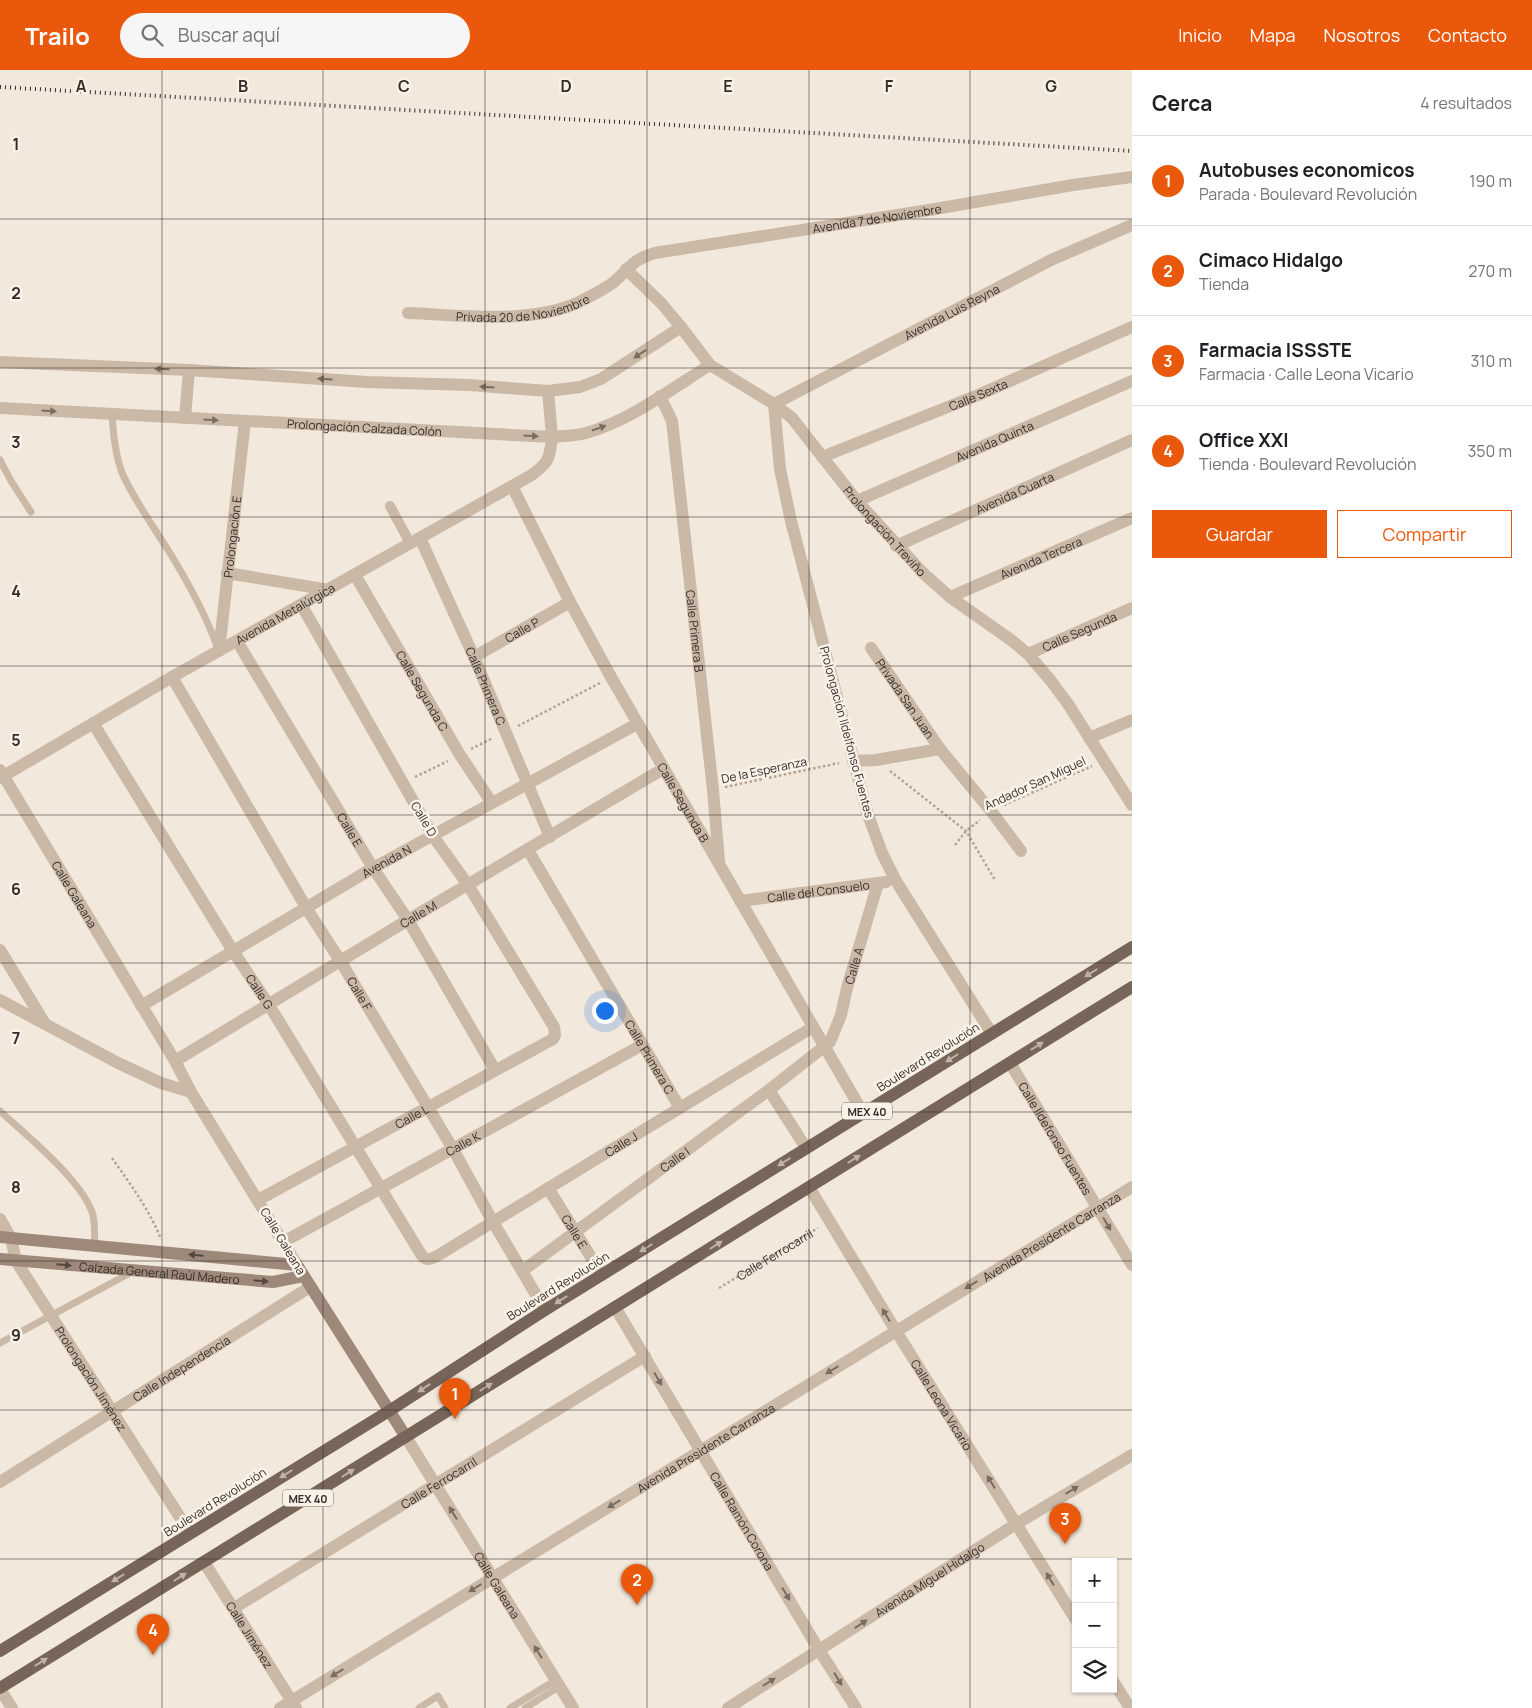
<!DOCTYPE html>
<html lang="es">
<meta charset="utf-8">
<style>
body{margin:0;font-family:Manrope,sans-serif;background:#f6f6f6;color:#202124}
.controls{position:absolute;right:15px;bottom:15px;display:grid;overflow:hidden;border-radius:0px;box-shadow:0 1px 4px #0004}
.controls button{width:45px;height:45px;display:grid;place-items:center;padding:0;border:0;border-bottom:1px solid #e0e0e0;background:#fff;color:#202124;font:25px sans-serif}
.you{position:absolute;left:604px;top:940px;width:18px;height:18px;margin:-12px;border:4px solid #fff;border-radius:50%;background:#1a73e8;box-shadow:0 0 0 8px #1a73e833}
.badge{display:grid;place-items:center;width:32px;height:32px;border-radius:50%;background:#ea580c;color:#fff;font-size:16px;font-weight:700}
.pin{position:absolute;translate:-50% -41px;filter:drop-shadow(0 1px 2px #0008)}
.pin::after{content:'';position:absolute;top:26px;width:18px;height:15px;background:inherit;clip-path:polygon(0 0,100% 0,50% 100%)}
.list{margin:0;padding:0;list-style:none}
h2{display:flex;justify-content:space-between;align-items:center;height:65px;margin:0;padding:0 20px;font-size:21px}
h2 small{font-size:16px;font-weight:400;color:#757577}
.list li{display:grid;grid-template-columns:32px 1fr auto;gap:15px;align-items:center;box-sizing:border-box;height:90px;padding:0 20px;border-top:1px solid #e0e0e0}
.list b{display:block;font-size:19px;white-space:nowrap}
.list p{margin:0;font-size:16px;white-space:nowrap;color:#757577}
.list em{font-size:16px;font-style:normal;color:#757577}
.actions{display:flex;gap:10px;padding:15px 20px}
.actions a{flex:1;padding:11px 0;border:1px solid #ea580c;border-radius:0px;text-align:center;font-size:18px;color:#ea580c}
.actions .main{background:#ea580c;color:#fff}
.icon{flex:none;width:28px;height:28px;fill:none;stroke:currentColor;stroke-width:2;stroke-linecap:round;stroke-linejoin:round}
.map{position:relative;flex:none;width:1132px;height:1638px;overflow:hidden}
header{display:flex;align-items:center;gap:30px;box-sizing:border-box;height:70px;padding:0 25px;background:#ea580c;color:#fff}
header strong{font-size:24px}
nav{display:flex;gap:28px;margin-inline-start:auto;font-size:18px}
.search{width:350px;height:45px;background:#f6f6f6;display:flex;align-items:center;gap:12px;box-sizing:border-box;padding:0 18px;border-radius:28px;color:#757577;font-size:19px}
main{display:flex}
aside{flex:1;background:#fff}
.map>svg:first-child{display:block}
</style>
<header>
<strong>Trailo</strong>
<div class="search"><svg class="icon" aria-label="search" viewBox="0 0 24 24"><circle cx="10" cy="10" r="6"/><path d="M15 15l6 6"/></svg>Buscar aquí</div>
<nav><a>Inicio</a><a>Mapa</a><a>Nosotros</a><a>Contacto</a></nav>
</header>
<main>
<div class="map">
<svg width="1132" height="1638" viewBox="0 0 1132 1638">
<rect width="100%" height="100%" fill="#f2e8db"/>
<g fill="none" stroke-linecap="round" stroke-linejoin="round">
<g stroke="#b5a392" stroke-width="2.5" stroke-dasharray="2.5 2.5" stroke-linecap="butt">
<polyline points="518,656 600,613"/>
<polyline points="471,679 493,668"/>
<polyline points="890,701 966,761 995,810"/>
<polyline points="415,707 448,691"/>
<polyline points="725,717 839,693"/>
<polyline points="1004,735 1092,696"/>
<polyline points="955,775 966,761 980,750"/>
<path d="M112,1088C130,1114 149,1139 161,1169"/>
<path id="s1" d="M719,1218L818,1158"/>
</g>
<g stroke="#cab9a7" stroke-width="7">
<path d="M112,344C113,361 116,389 123,405C135,431 153,456 168,480C188,512 204,541 217,576"/>
<polyline points="0,390 11,411 31,442"/>
<path d="M0,1041C26,1065 83,1111 93,1145C95,1155 95,1165 94,1176"/>
<polyline points="0,1273 132,1202"/>
<polyline points="419,1638 438,1626 445,1638"/>
<polyline points="510,1638 556,1610"/>
<polyline points="525,1638 560,1616"/>
</g>
<polyline stroke="#cab9a7" stroke-width="10" points="390,436 410,473"/>
<g stroke="#cab9a7" stroke-width="12">
<polyline points="626,199 662,234 681,257"/>
<path id="s2" d="M408,243C461,245 530,255 579,232C589,227 607,218 615,211C632,196 632,190 655,183L929,140L1073,115L1132,107"/>
<path id="s3" d="M660,326L672,351L713,720L719,791"/>
<path id="s4" d="M822,387L978,325L1132,257"/>
<path id="s5" d="M512,416L570,532L611,607L863,1043"/>
<path id="s6" d="M857,431L1132,311"/>
<path id="s7" d="M420,468L474,587L550,767"/>
<path id="s8" d="M896,476L1132,370"/>
<polyline points="227,503 329,520"/>
<path id="s9" d="M355,505L460,685L492,733"/>
<path id="s10" d="M950,527L1132,448"/>
<path id="s11" d="M237,571L373,798L408,850L495,1000"/>
<path id="s12" d="M871,578L940,679L991,741L1021,781"/>
<path id="s13" d="M219,581L245,351"/>
<path id="s14" d="M1028,584L1132,538"/>
<path id="s15" d="M474,587L570,532"/>
<path id="s16" d="M172,607L307,839L341,892L453,1079L493,1152L545,1240"/>
<path id="s17" d="M93,653L233,881L269,935L419,1181C424,1190 428,1191 437,1186L813,957"/>
<polyline points="1089,668 1132,650"/>
<polyline points="853,691 876,690 940,679"/>
<path id="s18" d="M0,708L172,607L530,406C548,394 550,389 552,367"/>
<path id="s19" d="M528,780L680,1038"/>
<path id="s20" d="M740,831L886,812"/>
<polyline points="0,880 44,952"/>
<polyline points="0,930 118,993 161,1013 191,1022"/>
<path id="s21" d="M141,936L373,798L637,654"/>
<path id="s22" d="M992,964L896,811L882,783L867,742L791,451L780,399L774,334L1051,190L1132,155"/>
<path id="s23" d="M175,991L408,850L663,699"/>
<path id="s24" d="M1010,993L1132,1195"/>
<polyline points="769,1020 806,1078"/>
<path id="s25" d="M809,1117L896,1261L1076,1550"/>
<path id="s26" d="M548,1118L602,1205"/>
<path id="s27" d="M258,1130L553,969L555,965L554,957L468,815L433,766L302,536"/>
<path id="s28" d="M0,1149L11,1168L16,1191L190,1463"/>
<path id="s29" d="M283,1172L642,975"/>
<path id="s30" d="M522,1201L769,1020L830,972L841,945L847,918L878,813"/>
<path id="s31" d="M615,1237L819,1580L856,1638"/>
<path id="s32" d="M406,1367L573,1638"/>
<path id="s33" d="M0,1412L310,1217"/>
<path id="s34" d="M204,1492L296,1638"/>
<path id="s35" d="M234,1538L645,1286"/>
<polyline points="1113,1611 1130,1638"/>
<polyline points="0,1619 12,1638"/>
<path id="s36" d="M280,1638L1132,1117"/>
<path id="s37" d="M728,1638L1016,1454L1132,1385"/>
</g>
<g stroke="#cab9a7" stroke-width="12">
<path id="s38" d="M0,292L189,300L367,312L469,315L548,321L580,317L601,309L681,257L710,295L774,334L792,348L857,431L923,503L950,527L1011,570L1028,584L1051,611L1068,634L1132,735"/>
<polyline points="548,321 552,367"/>
<path id="s39" d="M0,338L552,367C563,366 575,366 586,363C631,350 671,319 710,295"/>
<polyline points="185,348 189,300"/>
<path id="s40" d="M0,700L175,991L191,1022L297,1195"/>
</g>
<g stroke="#9d8879" stroke-width="12">
<polyline points="0,1167 297,1195 406,1367"/>
<path id="s41" d="M0,1189L273,1212L303,1206"/>
</g>
<g stroke="#786559" stroke-width="12">
<polyline points="0,1581 389,1341 545,1240 1132,877"/>
<polyline points="0,1618 1132,917"/>
</g>
<polyline stroke="#362d28" stroke-width="4" stroke-dasharray="1 4" stroke-linecap="butt" points="0,17 1132,81"/>
</g>
<defs><path id="oneway-solid" d="M-6-.8H1V-3.2L6.5 0L1 3.2V.8H-6Z" transform="scale(1.25)"/></defs>
<g fill="#796c61">
<use href="#oneway-solid" transform="translate(640 284) rotate(147)"/>
<use href="#oneway-solid" transform="translate(162 299) rotate(-178)"/>
<use href="#oneway-solid" transform="translate(325 309) rotate(-176)"/>
<use href="#oneway-solid" transform="translate(487 317) rotate(-176)"/>
<use href="#oneway-solid" transform="translate(49 341) rotate(3)"/>
<use href="#oneway-solid" transform="translate(211 350) rotate(3)"/>
<use href="#oneway-solid" transform="translate(599 358) rotate(-19)"/>
<use href="#oneway-solid" transform="translate(531 366) rotate(3)"/>
<use href="#oneway-solid" transform="translate(1107 1154) rotate(59)"/>
<use href="#oneway-solid" transform="translate(971 1215) rotate(149)"/>
<use href="#oneway-solid" transform="translate(886 1245) rotate(-121)"/>
<use href="#oneway-solid" transform="translate(832 1300) rotate(149)"/>
<use href="#oneway-solid" transform="translate(658 1309) rotate(59)"/>
<use href="#oneway-solid" transform="translate(991 1412) rotate(-122)"/>
<use href="#oneway-solid" transform="translate(1072 1420) rotate(-31)"/>
<use href="#oneway-solid" transform="translate(614 1434) rotate(149)"/>
<use href="#oneway-solid" transform="translate(453 1443) rotate(-122)"/>
<use href="#oneway-solid" transform="translate(1050 1509) rotate(-122)"/>
<use href="#oneway-solid" transform="translate(475 1518) rotate(149)"/>
<use href="#oneway-solid" transform="translate(786 1524) rotate(59)"/>
<use href="#oneway-solid" transform="translate(861 1554) rotate(-33)"/>
<use href="#oneway-solid" transform="translate(538 1582) rotate(-122)"/>
<use href="#oneway-solid" transform="translate(337 1603) rotate(149)"/>
<use href="#oneway-solid" transform="translate(838 1609) rotate(58)"/>
<use href="#oneway-solid" transform="translate(769 1612) rotate(-32)"/>
</g>
<g fill="#bfb3a8">
<use href="#oneway-solid" transform="translate(1091 903) rotate(148)"/>
<use href="#oneway-solid" transform="translate(1037 976) rotate(-32)"/>
<use href="#oneway-solid" transform="translate(952 988) rotate(148)"/>
<use href="#oneway-solid" transform="translate(854 1089) rotate(-32)"/>
<use href="#oneway-solid" transform="translate(784 1092) rotate(148)"/>
<use href="#oneway-solid" transform="translate(716 1175) rotate(-32)"/>
<use href="#oneway-solid" transform="translate(646 1178) rotate(148)"/>
<use href="#oneway-solid" transform="translate(561 1230) rotate(148)"/>
<use href="#oneway-solid" transform="translate(486 1317) rotate(-32)"/>
<use href="#oneway-solid" transform="translate(424 1318) rotate(147)"/>
<use href="#oneway-solid" transform="translate(348 1403) rotate(-32)"/>
<use href="#oneway-solid" transform="translate(286 1404) rotate(148)"/>
<use href="#oneway-solid" transform="translate(180 1507) rotate(-32)"/>
<use href="#oneway-solid" transform="translate(118 1508) rotate(148)"/>
<use href="#oneway-solid" transform="translate(41 1592) rotate(-32)"/>
</g>
<g fill="#554840">
<use href="#oneway-solid" transform="translate(196 1185) rotate(-175)"/>
<use href="#oneway-solid" transform="translate(64 1195) rotate(5)"/>
<use href="#oneway-solid" transform="translate(261 1211) rotate(5)"/>
</g>
<path fill="none" stroke="#362d28" stroke-width="1" stroke-opacity="0.55" d="M162,0V1638M323,0V1638M485,0V1638M647,0V1638M809,0V1638M970,0V1638M0,149H1132M0,298H1132M0,447H1132M0,596H1132M0,745H1132M0,893H1132M0,1042H1132M0,1191H1132M0,1340H1132M0,1489H1132"/>
<g text-anchor="middle" dominant-baseline="central" stroke-width="5" stroke-linejoin="round" paint-order="stroke">
<g fill="#f9f2e8" stroke="#706862" stroke-width="1">
<rect x="842" y="1032.5" width="50" height="17" rx="4"/>
<rect x="283" y="1419.5" width="50" height="17" rx="4"/>
</g>
<g font-size="11" font-weight="bold" fill="#362d28">
<text x="867" y="1041">MEX 40</text>
<text x="308" y="1428">MEX 40</text>
</g>
<g font-size="12" fill="#362d28" stroke="#f9f2e8">
<text stroke="none"><textPath href="#s2" startOffset="489">Avenida 7 de Noviembre</textPath></text>
<text stroke="none"><textPath href="#s2" startOffset="116">Privada 20 de Noviembre</textPath></text>
<text stroke="none"><textPath href="#s22" startOffset="875">Avenida Luis Reyna</textPath></text>
<text stroke="none"><textPath href="#s4" startOffset="168">Calle Sexta</textPath></text>
<text stroke="none"><textPath href="#s39" startOffset="365">Prolongación Calzada Colón</textPath></text>
<text stroke="none"><textPath href="#s6" startOffset="150">Avenida Quinta</textPath></text>
<text stroke="none"><textPath href="#s8" startOffset="130">Avenida Cuarta</textPath></text>
<text stroke="none"><textPath href="#s38" startOffset="991">Prolongación Treviño</textPath></text>
<text stroke="none"><textPath href="#s13" startOffset="115">Prolongación E</textPath></text>
<text stroke="none"><textPath href="#s10" startOffset="99">Avenida Tercera</textPath></text>
<text stroke="none"><textPath href="#s18" startOffset="329">Avenida Metalúrgica</textPath></text>
<text stroke="none"><textPath href="#s15" startOffset="55">Calle P</textPath></text>
<text stroke="none"><textPath href="#s3" startOffset="239">Calle Primera B</textPath></text>
<text stroke="none"><textPath href="#s14" startOffset="56">Calle Segunda</textPath></text>
<text stroke="none"><textPath href="#s7" startOffset="162">Calle Primera C</textPath></text>
<text stroke="none"><textPath href="#s9" startOffset="134">Calle Segunda C</textPath></text>
<text stroke="none"><textPath href="#s12" startOffset="61">Privada San Juan</textPath></text>
<text transform="translate(847 662) rotate(75)">Prolongación Ildelfonso Fuentes</text>
<text transform="translate(764 700) rotate(-12)">De la Esperanza</text>
<text transform="translate(1035 713) rotate(-25)">Andador San Miguel</text>
<text stroke="none"><textPath href="#s5" startOffset="360">Calle Segunda B</textPath></text>
<text transform="translate(424 749) rotate(59)">Calle D</text>
<text stroke="none"><textPath href="#s11" startOffset="220">Calle E</textPath></text>
<text stroke="none"><textPath href="#s21" startOffset="285">Avenida N</textPath></text>
<text stroke="none"><textPath href="#s20" startOffset="79">Calle del Consuelo</textPath></text>
<text stroke="none"><textPath href="#s40" startOffset="145">Calle Galeana</textPath></text>
<text stroke="none"><textPath href="#s23" startOffset="284">Calle M</textPath></text>
<text stroke="none"><textPath href="#s30" startOffset="464">Calle A</textPath></text>
<text stroke="none"><textPath href="#s17" startOffset="316">Calle G</textPath></text>
<text stroke="none"><textPath href="#s16" startOffset="368">Calle F</textPath></text>
<text stroke="none"><textPath href="#s19" startOffset="240">Calle Primera C</textPath></text>
<text transform="translate(928 987) rotate(-32)">Boulevard Revolución</text>
<text stroke="none"><textPath href="#s27" startOffset="175">Calle L</textPath></text>
<text stroke="none"><textPath href="#s24" startOffset="88">Calle Ildefonso Fuentes</textPath></text>
<text stroke="none"><textPath href="#s29" startOffset="205">Calle K</textPath></text>
<text stroke="none"><textPath href="#s17" startOffset="858">Calle J</textPath></text>
<text stroke="none"><textPath href="#s30" startOffset="189">Calle I</textPath></text>
<text stroke="none"><textPath href="#s26" startOffset="51">Calle E</textPath></text>
<text stroke="none"><textPath href="#s36" startOffset="904">Avenida Presidente Carranza</textPath></text>
<text transform="translate(283 1171) rotate(59)">Calle Galeana</text>
<text stroke="none"><textPath href="#s1" startOffset="65">Calle Ferrocarril</textPath></text>
<text stroke="none"><textPath href="#s41" startOffset="160">Calzada General Raúl Madero</textPath></text>
<text transform="translate(558 1216) rotate(-32)">Boulevard Revolución</text>
<text stroke="none"><textPath href="#s33" startOffset="214">Calle Independencia</textPath></text>
<text stroke="none"><textPath href="#s28" startOffset="185">Prolongación Jiménez</textPath></text>
<text stroke="none"><textPath href="#s25" startOffset="255">Calle Leona Vicario</textPath></text>
<text stroke="none"><textPath href="#s36" startOffset="499">Avenida Presidente Carranza</textPath></text>
<text stroke="none"><textPath href="#s35" startOffset="240">Calle Ferrocarril</textPath></text>
<text transform="translate(215 1432) rotate(-32)">Boulevard Revolución</text>
<text stroke="none"><textPath href="#s31" startOffset="249">Calle Ramón Corona</textPath></text>
<text stroke="none"><textPath href="#s37" startOffset="239">Avenida Miguel Hidalgo</textPath></text>
<text stroke="none"><textPath href="#s32" startOffset="174">Calle Galeana</textPath></text>
<text stroke="none"><textPath href="#s34" startOffset="86">Calle Jiménez</textPath></text>
</g>
</g>
<g font-size="16" text-anchor="middle" font-weight="bold" fill="#362d28" stroke="#f9f2e8" stroke-width="5" stroke-linejoin="round" paint-order="stroke">
<text x="81" y="22">A</text>
<text x="243" y="22">B</text>
<text x="404" y="22">C</text>
<text x="566" y="22">D</text>
<text x="728" y="22">E</text>
<text x="889" y="22">F</text>
<text x="1051" y="22">G</text>
<text x="16" y="80">1</text>
<text x="16" y="229">2</text>
<text x="16" y="378">3</text>
<text x="16" y="527">4</text>
<text x="16" y="676">5</text>
<text x="16" y="825">6</text>
<text x="16" y="974">7</text>
<text x="16" y="1123">8</text>
<text x="16" y="1271">9</text>
</g>
</svg>
<div class="controls">
<button>+</button>
<button>−</button>
<button><svg class="icon" aria-label="layers" viewBox="0 0 24 24"><path d="M12 4l9 5-9 5-9-5zM3 14l9 5 9-5"/></svg></button>
</div>
<div class="you"></div>
<div class="pin badge" style="left:455px;top:1349px">1</div>
<div class="pin badge" style="left:637px;top:1535px">2</div>
<div class="pin badge" style="left:1065px;top:1474px">3</div>
<div class="pin badge" style="left:153px;top:1585px">4</div>
</div>
<aside>
<h2>Cerca<small>4 resultados</small></h2>
<ul class="list">
<li><span class="badge">1</span><div><b>Autobuses economicos</b><p>Parada · Boulevard Revolución</p></div><em>190 m</em></li>
<li><span class="badge">2</span><div><b>Cimaco Hidalgo</b><p>Tienda</p></div><em>270 m</em></li>
<li><span class="badge">3</span><div><b>Farmacia ISSSTE</b><p>Farmacia · Calle Leona Vicario</p></div><em>310 m</em></li>
<li><span class="badge">4</span><div><b>Office XXI</b><p>Tienda · Boulevard Revolución</p></div><em>350 m</em></li>
</ul>
<div class="actions"><a class="main">Guardar</a><a>Compartir</a></div>
</aside>
</main>
